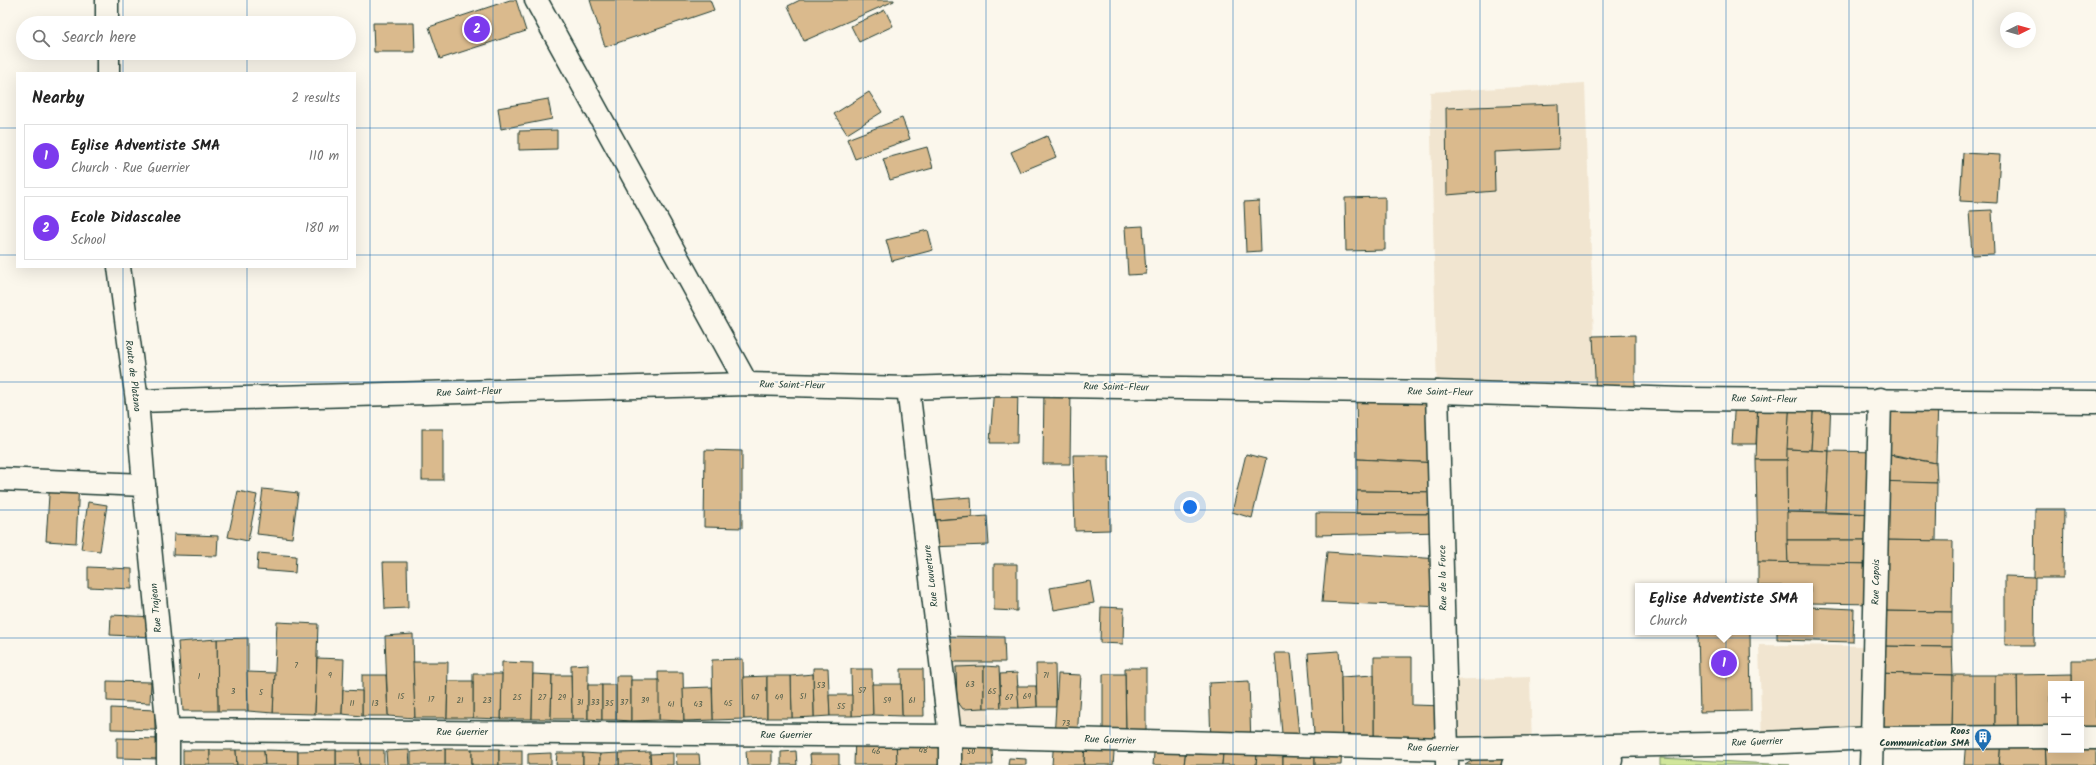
<!DOCTYPE html>
<meta charset="utf-8">
<style>
body{margin:0;font-family:Kalam,sans-serif;background:#f2f2f2;color:#222}
.controls{position:absolute;right:12px;bottom:12px;display:grid;overflow:hidden;border-radius:0px;box-shadow:0 4px 16px #0002}
.controls button{width:36px;height:36px;display:grid;place-items:center;padding:0;border:0;border-bottom:1px solid #e0e0e0;background:#fff;color:#222;font:20px sans-serif}
.compass{position:absolute;left:2000px;top:12px;width:36px;height:36px;border-radius:50%;background:#fff;box-shadow:0 4px 16px #0002;rotate:85deg}
.you{position:absolute;left:1190px;top:507px;width:14px;height:14px;margin:-10px;border:3px solid #fff;border-radius:50%;background:#1a73e8;box-shadow:0 0 0 6px #1a73e833}
.badge{display:grid;place-items:center;width:26px;height:26px;border-radius:50%;background:#7c3aed;color:#fff;font-size:13px;font-weight:700}
.pin{position:absolute;translate:-50% -50%;border:2px solid #fff;box-shadow:0 1px 4px #0006}
.popup{position:absolute;left:1635px;top:583px;width:178px;height:52px;box-sizing:border-box;display:grid;place-content:center;border-radius:0px;background:#fff;filter:drop-shadow(0 1px 3px #0005);font-size:13px;white-space:nowrap;color:#767676}
.popup b{font-size:15px;color:#222}
.popup::after{content:'';position:absolute;left:50%;top:100%;margin-left:-8px;border:8px solid transparent;border-top-color:#fff}
.list{margin:0;padding:0;list-style:none}
h2{display:flex;justify-content:space-between;align-items:center;height:52px;margin:0;padding:0 16px;font-size:17px}
h2 small{font-size:13px;font-weight:400;color:#767676}
.list li{display:grid;grid-template-columns:26px 1fr auto;gap:12px;align-items:center;box-sizing:border-box;height:64px;margin:0 8px 8px;padding:0 8px;border:1px solid #e0e0e0;border-radius:0px}
.list b{display:block;font-size:15px;white-space:nowrap}
.list p{margin:0;font-size:13px;white-space:nowrap;color:#767676}
.list em{font-size:13px;font-style:normal;color:#767676}
.icon{flex:none;width:22px;height:22px;fill:none;stroke:currentColor;stroke-width:2;stroke-linecap:round;stroke-linejoin:round}
.map{position:relative;flex:none;width:2096px;height:765px;overflow:hidden}
.search{position:absolute;background:#fff;box-shadow:0 4px 16px #0002;left:16px;top:16px;width:340px;height:44px;display:flex;align-items:center;gap:10px;box-sizing:border-box;padding:0 14px;border-radius:22px;color:#767676;font-size:15px}
.panel{position:absolute;background:#fff;box-shadow:0 4px 16px #0002;left:16px;top:72px;width:340px;height:196px;border-radius:0px}
.map>svg:first-child{display:block}
</style>
<div class="map">
<svg width="2096" height="765" viewBox="0 0 2096 765">
<rect width="100%" height="100%" fill="#fbf7ec"/>
<filter id="ink" filterUnits="userSpaceOnUse"><feTurbulence type="fractalNoise" baseFrequency=".025" numOctaves="2"/><feDisplacementMap in="SourceGraphic" scale="8" xChannelSelector="R" yChannelSelector="G"/><feConvolveMatrix kernelMatrix="1 2 1 2 8 2 1 2 1" color-interpolation-filters="sRGB"/></filter>
<g filter="url(#ink)">
<g fill="#f1e5d0">
<polygon points="1585,83 1596,396 1437,392 1430,92"/>
<polygon points="1759,645 1874,646 1872,738 1762,743"/>
<polygon points="983,661 991,737 950,736 940,662"/>
<polygon points="1530,677 1532,747 1447,749 1446,680"/>
</g>
<polygon fill="#d1e69b" stroke="#789268" points="1660,758 1790,765 1660,765"/>
<g fill="#daba8d" stroke="#1f3d34">
<polygon points="510,0 516,0 526,31 440,59 429,27"/>
<polygon points="590,0 710,0 714,10 605,47"/>
<polygon points="800,0 894,0 894,1 804,41 788,6"/>
<polygon points="885,10 893,26 859,42 851,26"/>
<polygon points="373,23 414,23 415,52 374,52"/>
<polygon points="869,92 882,112 847,134 834,114"/>
<polygon points="548,99 552,119 501,129 498,108"/>
<polygon points="1558,104 1559,149 1494,152 1495,191 1447,195 1446,108"/>
<polygon points="902,118 910,139 855,159 847,139"/>
<polygon points="557,130 557,149 519,150 519,131"/>
<polygon points="1047,136 1056,157 1020,172 1011,152"/>
<polygon points="927,147 933,168 890,180 883,159"/>
<polygon points="1963,153 2000,155 1997,203 1960,201"/>
<polygon points="1385,197 1385,250 1346,251 1345,198"/>
<polygon points="1259,201 1261,251 1246,252 1244,202"/>
<polygon points="1992,210 1994,254 1972,255 1969,211"/>
<polygon points="1143,226 1146,274 1128,275 1125,227"/>
<polygon points="928,230 933,250 892,261 886,240"/>
<polygon points="1635,335 1635,397 1596,396 1593,336"/>
<polygon points="994,385 1018,386 1017,443 990,443"/>
<polygon points="1044,387 1071,387 1070,464 1043,464"/>
<polygon points="1356,390 1437,392 1439,463 1357,459"/>
<polygon points="1735,398 1758,399 1756,444 1732,444"/>
<polygon points="1758,399 1790,400 1787,460 1756,460"/>
<polygon points="1814,399 1811,450 1787,449 1790,400"/>
<polygon points="1814,399 1831,400 1829,451 1811,450"/>
<polygon points="1880,399 1938,401 1936,463 1879,452"/>
<rect x="422" y="429" width="21" height="51"/>
<polygon points="1787,449 1829,451 1826,512 1787,512"/>
<polygon points="705,450 742,451 742,528 704,527"/>
<polygon points="1829,451 1879,452 1877,514 1826,512"/>
<polygon points="1878,453 1936,463 1937,483 1877,482"/>
<polygon points="1246,454 1266,459 1252,518 1232,512"/>
<polygon points="1073,455 1109,455 1110,530 1075,531"/>
<polygon points="1357,459 1439,463 1439,492 1357,491"/>
<polygon points="1756,460 1787,460 1788,563 1758,562"/>
<polygon points="50,480 79,482 76,543 46,541"/>
<polygon points="1878,481 1937,483 1936,541 1877,540"/>
<polygon points="263,489 298,493 292,538 257,534"/>
<polygon points="238,491 257,495 248,541 228,537"/>
<polygon points="1357,491 1439,492 1440,514 1356,513"/>
<polygon points="971,497 972,517 924,521 922,501"/>
<polygon points="88,502 107,505 100,551 81,549"/>
<polygon points="2035,509 2064,509 2063,578 2034,578"/>
<polygon points="1787,512 1877,514 1877,540 1787,540"/>
<polygon points="1316,513 1440,514 1442,532 1316,535"/>
<polygon points="987,516 989,545 927,547 924,521"/>
<polygon points="174,534 218,536 217,556 173,555"/>
<polygon points="1787,540 1877,540 1876,564 1788,563"/>
<polygon points="1877,540 1953,541 1952,612 1875,611"/>
<polygon points="1327,552 1441,559 1443,607 1322,602"/>
<polygon points="258,553 296,556 295,573 257,570"/>
<polygon points="383,562 407,562 408,608 385,609"/>
<polygon points="1758,562 1876,564 1875,604 1810,603 1810,586 1758,586"/>
<polygon points="994,564 1017,564 1017,611 994,610"/>
<polygon points="88,567 132,569 132,589 88,587"/>
<polygon points="2005,576 2035,577 2034,645 2005,645"/>
<polygon points="1090,581 1094,603 1054,610 1050,588"/>
<polygon points="1101,607 1124,608 1123,644 1100,643"/>
<polygon points="1810,607 1854,609 1853,642 1777,640 1777,632 1810,632"/>
<polygon points="1875,611 1952,612 1952,647 1874,646"/>
<polygon points="111,615 155,617 154,637 110,635"/>
<polygon points="277,622 318,624 315,714 273,713"/>
<polygon points="1698,632 1750,632 1751,711 1700,712"/>
<polygon points="413,634 415,718 388,716 385,636"/>
<polygon points="938,636 1004,637 1005,662 940,662"/>
<polygon points="248,638 248,711 218,711 217,639"/>
<polygon points="217,639 218,711 183,711 178,642"/>
<polygon points="1874,646 1952,647 1953,675 1873,673"/>
<polygon points="1339,651 1341,677 1342,746 1315,746 1308,653"/>
<polygon points="1275,653 1291,653 1300,745 1283,745"/>
<polygon points="1374,657 1412,657 1412,705 1446,706 1447,749 1374,747"/>
<polygon points="317,658 344,659 342,714 315,714"/>
<polygon points="743,659 744,719 713,720 712,660"/>
<polygon points="2072,660 2096,660 2096,738 2081,738 2081,684 2072,684"/>
<polygon points="413,662 448,662 447,718 415,718"/>
<polygon points="502,662 533,663 532,719 501,719"/>
<polygon points="588,664 588,719 572,719 571,665"/>
<polygon points="1036,664 1055,664 1056,707 1037,707"/>
<polygon points="984,666 984,708 963,709 957,701 956,667"/>
<polygon points="984,666 999,667 1001,708 984,708"/>
<polygon points="813,668 828,668 830,716 814,717"/>
<polygon points="1125,668 1146,668 1146,741 1126,740"/>
<polygon points="851,669 872,669 873,715 852,716"/>
<polygon points="901,669 923,669 924,716 902,716"/>
<polygon points="247,672 275,673 273,713 248,711"/>
<polygon points="658,672 683,672 684,721 659,720"/>
<polygon points="1017,673 1019,708 1001,708 1000,674"/>
<polygon points="1873,673 1953,675 1952,738 1872,738"/>
<polygon points="473,674 502,674 501,719 473,718"/>
<polygon points="533,674 552,675 551,719 532,719"/>
<polygon points="813,674 814,717 792,718 791,676"/>
<polygon points="1058,674 1081,675 1077,739 1054,738"/>
<polygon points="1103,674 1125,674 1126,740 1103,740"/>
<polygon points="2072,674 2072,684 2051,684 2051,737 2018,737 2017,675"/>
<polygon points="362,675 386,675 388,716 362,716"/>
<polygon points="552,675 571,675 572,719 551,719"/>
<polygon points="1374,675 1374,747 1342,746 1341,677"/>
<polygon points="1953,675 1995,675 1995,737 1952,738"/>
<polygon points="1995,675 2017,675 2018,737 1995,737"/>
<polygon points="616,676 631,676 631,721 616,720"/>
<polygon points="767,676 767,718 744,719 743,677"/>
<polygon points="767,676 791,676 792,718 767,718"/>
<polygon points="631,680 659,680 659,720 631,721"/>
<polygon points="107,681 151,682 150,703 107,701"/>
<polygon points="448,681 473,681 473,718 447,718"/>
<polygon points="1249,681 1251,744 1211,743 1209,683"/>
<polygon points="872,684 901,684 902,716 873,715"/>
<polygon points="588,685 602,685 602,720 588,719"/>
<rect x="602" y="685" width="14" height="35"/>
<polygon points="1017,686 1036,686 1037,707 1019,708"/>
<polygon points="712,687 713,720 684,721 683,688"/>
<polygon points="343,690 362,691 362,716 342,714"/>
<polygon points="829,695 852,695 852,716 830,716"/>
<polygon points="111,708 155,710 155,730 111,729"/>
<polygon points="855,736 896,736 897,765 854,765"/>
<polygon points="896,736 950,736 949,765 897,765"/>
<polygon points="950,736 991,737 993,765 950,765"/>
<polygon points="2045,737 2051,737 2051,750 2081,750 2081,738 2096,738 2096,765 2046,765"/>
<polygon points="2045,737 2046,765 1999,765 2001,738"/>
<polygon points="117,738 162,739 161,759 117,758"/>
<polygon points="1054,738 1085,739 1084,765 1052,765"/>
<polygon points="2001,738 1999,765 1964,765 1966,739"/>
<polygon points="1085,739 1115,740 1113,765 1084,765"/>
<polygon points="1155,741 1187,742 1184,765 1153,765"/>
<polygon points="1187,742 1224,743 1222,765 1184,765"/>
<polygon points="1224,743 1258,744 1256,765 1222,765"/>
<polygon points="1258,744 1283,745 1283,765 1256,765"/>
<polygon points="1283,745 1315,746 1315,765 1283,765"/>
<polygon points="1315,746 1342,746 1341,765 1315,765"/>
<rect x="445" y="749" width="27" height="16"/>
<polygon points="445,749 445,765 411,765 411,752"/>
<rect x="472" y="749" width="27" height="16"/>
<rect x="183" y="750" width="27" height="15"/>
<polygon points="210,750 236,750 237,765 210,765"/>
<polygon points="236,750 264,750 265,765 237,765"/>
<polygon points="264,750 298,751 298,765 265,765"/>
<rect x="336" y="750" width="24" height="15"/>
<polygon points="336,750 336,765 298,765 298,751"/>
<polygon points="359,750 384,750 384,765 360,765"/>
<polygon points="409,750 410,765 387,765 386,751"/>
<rect x="499" y="750" width="23" height="15"/>
<polygon points="746,751 772,751 772,765 747,765"/>
<polygon points="796,751 797,765 781,765 781,752"/>
<polygon points="650,752 650,765 619,765 619,753"/>
<polygon points="551,753 551,765 528,765 528,754"/>
<polygon points="557,753 583,753 583,765 556,765"/>
<polygon points="583,753 600,754 600,765 583,765"/>
<polygon points="619,753 619,765 600,765 600,754"/>
<polygon points="673,753 673,765 651,765 650,754"/>
<polygon points="676,754 699,754 700,765 677,765"/>
<polygon points="810,754 839,754 839,765 811,765"/>
<polygon points="1481,755 1504,757 1502,765 1465,765"/>
<polygon points="1009,758 1026,759 1026,765 1008,765"/>
</g>
<g fill="none" stroke-linecap="round" stroke-linejoin="round">
<defs>
<g id="minor">
<polyline points="107,0 107,23"/>
<polyline points="536,0 747,384"/>
<polyline points="108,53 108,73"/>
<polyline points="119,267 137,401 144,485"/>
<polyline points="908,388 950,736 950,765"/>
<polyline points="1437,392 1447,749"/>
<polyline points="137,401 747,384 908,388 994,385 1437,392 1684,399 2096,402"/>
<polyline points="168,730 168,765"/>
<polyline points="1872,738 1880,399"/>
<polyline points="1513,765 1520,761 1611,760"/>
</g>
<polyline id="tertiary" points="0,479 144,485 168,730 950,736 1447,749"/>
<g id="secondary">
<polyline points="2081,738 2096,738"/>
<polyline points="1447,765 1447,749 1762,743 1872,738 2051,737"/>
<polyline points="1871,765 1872,738"/>
</g>
</defs>
<use href="#minor" stroke="#1f3d34" stroke-width="25"/>
<use href="#tertiary" stroke="#1f3d34" stroke-width="25"/>
<use href="#secondary" stroke="#1f3d34" stroke-width="25"/>
<use href="#minor" stroke="#fbf7ec" stroke-width="22"/>
<use href="#tertiary" stroke="#fbf7ec" stroke-width="22"/>
<use href="#secondary" stroke="#fbf7ec" stroke-width="22"/>
</g>
</g>
<path fill="none" stroke="#1f6fb2" stroke-width="1" stroke-opacity="0.55" d="M123,0V23M247,0V23M370,0V765M493,0V765M616,0V765M740,0V765M863,0V765M986,0V765M1110,0V765M1233,0V765M1356,0V765M1480,0V765M1603,0V765M1726,0V765M1849,0V765M1973,0V765M123,53V73M247,53V73M0,128H17M355,128H2096M0,255H17M355,255H2096M123,267V765M247,267V765M0,382H2096M0,510H2096M0,638H2096"/>
<defs>
<symbol id="building-pin" viewBox="-11 -11 22 30"><path d="M0 17L-7.5 6A9.5 9.5 0 1 1 7.5 6Z" fill="#1f6fb2" stroke="#fbf7ec"/><path d="M-4-6H4V6H1V3H-1V6H-4ZM-2.5-4.3h1.7v1.8h-1.7ZM.8-4.3h1.7v1.8H.8ZM-2.5-1h1.7V.8h-1.7ZM.8-1h1.7V.8H.8Z" fill="#fff"/></symbol>
</defs>
<g fill-rule="evenodd">
<use href="#building-pin" x="1973" y="727" width="20" height="27"/>
</g>
<g text-anchor="middle" dominant-baseline="central" stroke-width="3.5" stroke-linejoin="round" paint-order="stroke">
<g font-size="8" fill="#4e5c4a">
<text x="296" y="665">7</text>
<text x="330" y="675">9</text>
<text x="1046" y="675">71</text>
<text x="199" y="676">1</text>
<text x="970" y="684">63</text>
<text x="821" y="685">53</text>
<text x="862" y="690">57</text>
<text x="233" y="691">3</text>
<text x="992" y="691">65</text>
<text x="261" y="692">5</text>
<text x="401" y="696">15</text>
<text x="803" y="696">51</text>
<text x="1027" y="696">69</text>
<text x="517" y="697">25</text>
<text x="542" y="697">27</text>
<text x="562" y="697">29</text>
<text x="755" y="697">47</text>
<text x="779" y="697">49</text>
<text x="1009" y="697">67</text>
<text x="431" y="699">17</text>
<text x="460" y="700">21</text>
<text x="487" y="700">23</text>
<text x="645" y="700">39</text>
<text x="887" y="700">59</text>
<text x="912" y="700">61</text>
<text x="580" y="702">31</text>
<text x="595" y="702">33</text>
<text x="624" y="702">37</text>
<text x="352" y="703">11</text>
<text x="375" y="703">13</text>
<text x="609" y="703">35</text>
<text x="728" y="703">45</text>
<text x="671" y="704">41</text>
<text x="698" y="704">43</text>
<text x="841" y="706">55</text>
<text x="1066" y="723">73</text>
<text x="923" y="750">48</text>
<text x="876" y="751">46</text>
<text x="971" y="751">50</text>
</g>
<g font-size="10" fill="#1f3d34" stroke="#fbf7ec">
<text transform="translate(133 376) rotate(83)">Route de Platana</text>
<text transform="translate(792 385) rotate(1)">Rue Saint-Fleur</text>
<text transform="translate(1116 387) rotate(1)">Rue Saint-Fleur</text>
<text transform="translate(469 392) rotate(-2)">Rue Saint-Fleur</text>
<text transform="translate(1440 392) rotate(1)">Rue Saint-Fleur</text>
<text transform="translate(1764 399) rotate(1)">Rue Saint-Fleur</text>
<text transform="translate(931 576) rotate(-97)">Rue Louverture</text>
<text transform="translate(1443 578) rotate(-91)">Rue de la Force</text>
<text transform="translate(1876 582) rotate(-89)">Rue Capois</text>
<text transform="translate(156 608) rotate(-95)">Rue Trajean</text>
<text x="462" y="732">Rue Guerrier</text>
<text x="786" y="735">Rue Guerrier</text>
<text transform="translate(1110 740) rotate(2)">Rue Guerrier</text>
<text transform="translate(1757 742) rotate(-2)">Rue Guerrier</text>
<text transform="translate(1433 748) rotate(1)">Rue Guerrier</text>
</g>
<g font-size="10" font-weight="bold" fill="#1f3d34" stroke="#fbf7ec" text-anchor="end">
<text x="1970" y="731">Roos<tspan x="1970" dy="12">Communication SMA</tspan></text>
</g>
</g>
</svg>
<div class="controls">
<button>+</button>
<button>−</button>
</div>
<svg class="compass" viewBox="-18 -18 36 36"><path d="M0-13l5 13h-10z" fill="#e53935"/><path d="M0 13l5-13h-10z" fill="#767676"/></svg>
<div class="you"></div>
<div class="pin badge" style="left:1724px;top:663px">1</div>
<div class="popup"><b>Eglise Adventiste SMA</b>Church</div>
<div class="pin badge" style="left:477px;top:29px">2</div>
<div class="search"><svg class="icon" aria-label="search" viewBox="0 0 24 24"><circle cx="10" cy="10" r="6"/><path d="M15 15l6 6"/></svg>Search here</div>
<section class="panel">
<h2>Nearby<small>2 results</small></h2>
<ul class="list">
<li><span class="badge">1</span><div><b>Eglise Adventiste SMA</b><p>Church · Rue Guerrier</p></div><em>110 m</em></li>
<li><span class="badge">2</span><div><b>Ecole Didascalee</b><p>School</p></div><em>180 m</em></li>
</ul>
</section>
</div>
